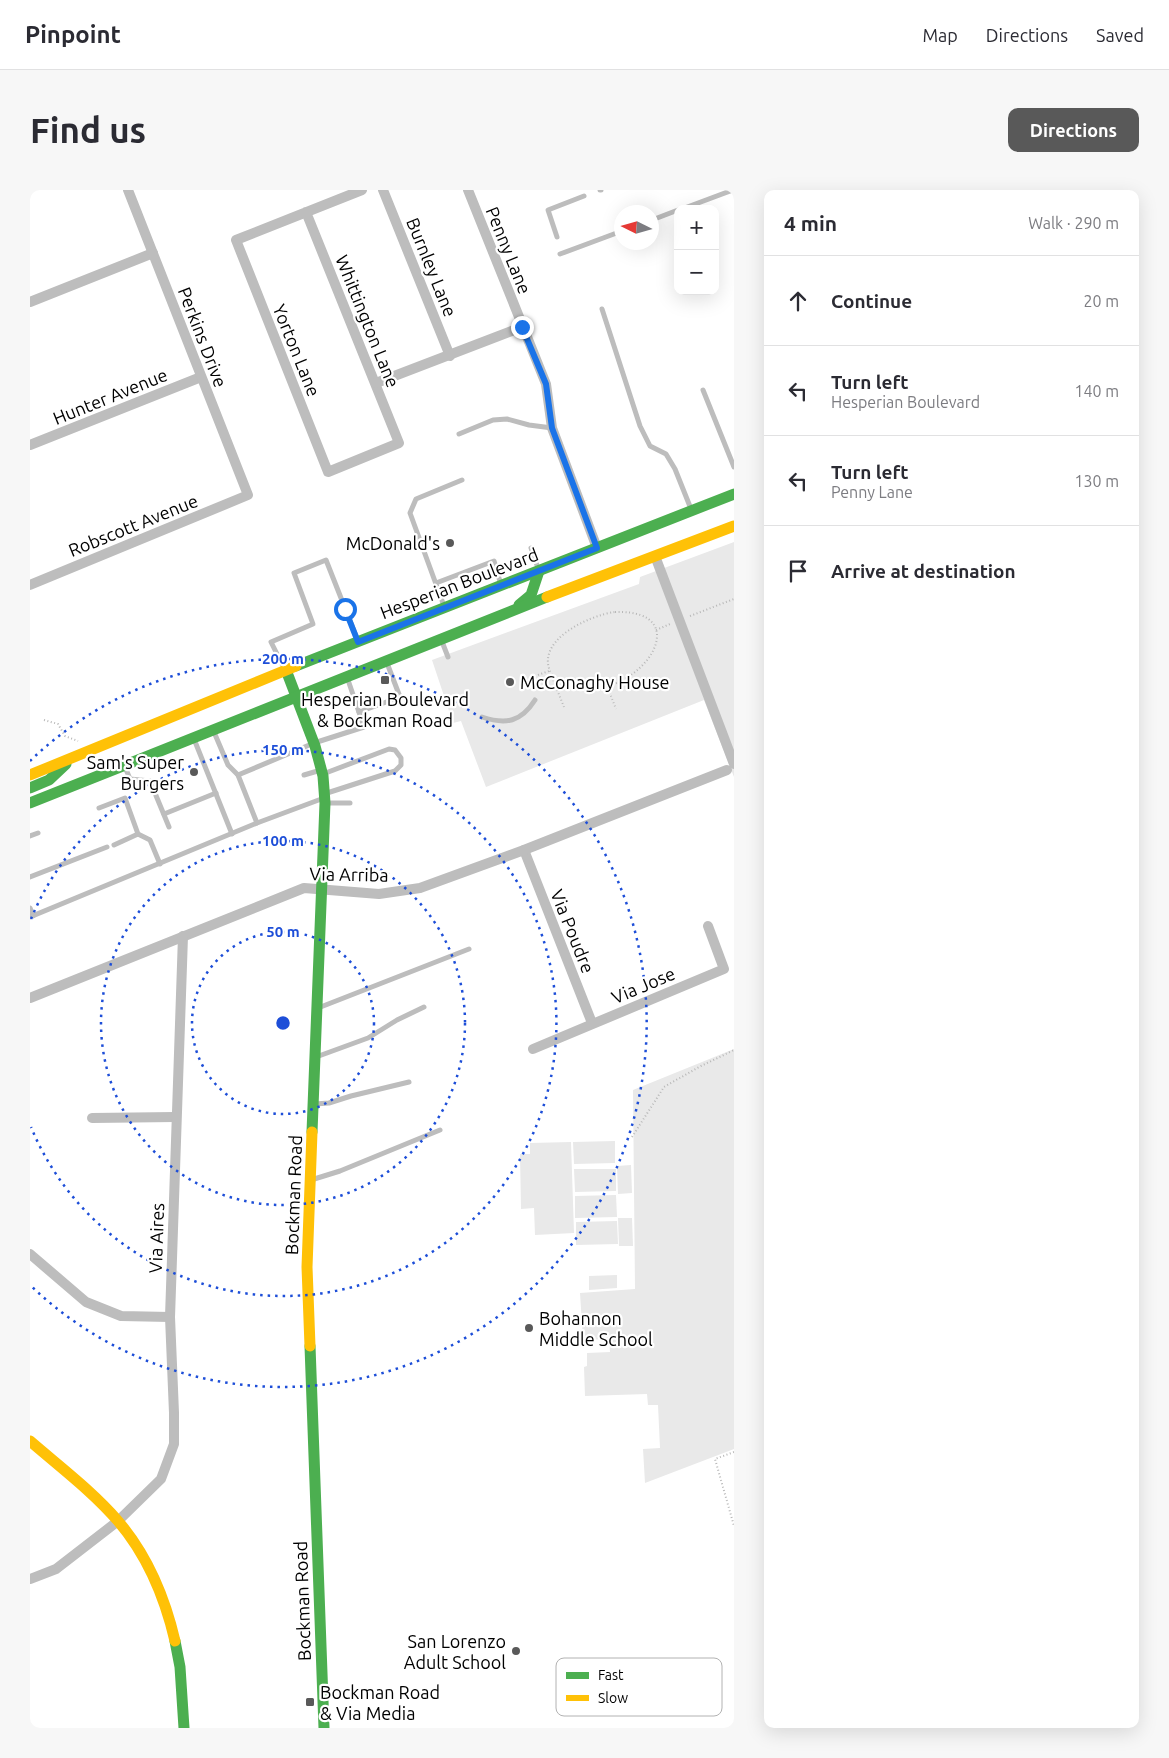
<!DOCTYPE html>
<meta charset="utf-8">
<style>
body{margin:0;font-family:Ubuntu,sans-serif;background:#f7f7f7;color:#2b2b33}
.controls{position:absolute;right:15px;top:15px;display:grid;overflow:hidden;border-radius:10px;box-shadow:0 5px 20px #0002}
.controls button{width:45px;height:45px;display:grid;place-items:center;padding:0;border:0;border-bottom:1px solid #e1e1e2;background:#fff;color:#2b2b33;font:25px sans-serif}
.compass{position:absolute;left:584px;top:15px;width:45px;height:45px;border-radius:50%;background:#fff;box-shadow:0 5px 20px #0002;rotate:275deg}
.stop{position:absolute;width:15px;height:15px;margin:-11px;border:4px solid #1a73e8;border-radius:50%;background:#fff}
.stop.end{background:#1a73e8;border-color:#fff;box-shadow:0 1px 5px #0008}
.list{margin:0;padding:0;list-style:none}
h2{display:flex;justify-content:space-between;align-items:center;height:65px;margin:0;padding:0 20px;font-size:21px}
h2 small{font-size:16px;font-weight:400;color:#7c7c81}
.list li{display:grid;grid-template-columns:32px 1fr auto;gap:15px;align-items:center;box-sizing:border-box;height:90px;padding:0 20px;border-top:1px solid #e1e1e2}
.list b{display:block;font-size:19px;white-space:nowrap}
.list p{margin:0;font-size:16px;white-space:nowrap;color:#7c7c81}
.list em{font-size:16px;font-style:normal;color:#7c7c81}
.icon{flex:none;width:28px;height:28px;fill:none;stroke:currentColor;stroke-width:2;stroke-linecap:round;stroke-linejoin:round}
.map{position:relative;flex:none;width:704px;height:1538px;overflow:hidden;border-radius:10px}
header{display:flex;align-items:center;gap:30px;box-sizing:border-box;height:70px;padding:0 25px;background:#fff;border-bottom:1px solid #e1e1e2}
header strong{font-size:24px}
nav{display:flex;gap:28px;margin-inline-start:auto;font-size:18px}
.intro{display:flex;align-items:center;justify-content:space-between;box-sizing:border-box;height:120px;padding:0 30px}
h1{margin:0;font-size:35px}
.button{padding:12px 22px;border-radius:10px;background:#595959;color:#fff;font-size:18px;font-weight:700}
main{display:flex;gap:30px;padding:0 30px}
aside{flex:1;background:#fff;border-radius:10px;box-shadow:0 5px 20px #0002}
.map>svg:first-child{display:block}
</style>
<header>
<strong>Pinpoint</strong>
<nav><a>Map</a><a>Directions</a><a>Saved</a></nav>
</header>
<div class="intro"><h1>Find us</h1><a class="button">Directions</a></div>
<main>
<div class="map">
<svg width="704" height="1538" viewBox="0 0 704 1538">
<rect width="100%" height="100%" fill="#fff"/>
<g fill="#e9e9e9">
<polygon points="704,352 704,587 674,510 456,597 431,531 423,533 402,470 609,394 610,387"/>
<polygon points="704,859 704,1259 615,1293 613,1259 630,1258 628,1215 618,1215 617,1204 555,1206 554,1177 557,1176 557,1163 580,1162 579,1149 553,1150 550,1103 605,1099 603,900"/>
<polygon points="585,951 585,973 544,974 543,952"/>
<polygon points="541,952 544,1043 505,1045 504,1018 491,1019 490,964 500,964 500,953"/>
<polygon points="601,975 602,1003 588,1004 587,976"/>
<polygon points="544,979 586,979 586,1001 545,1002"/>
<polygon points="586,1005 587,1027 545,1028 545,1006"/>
<polygon points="588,1028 602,1028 603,1056 589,1056"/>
<polygon points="587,1031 588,1054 546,1055 546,1032"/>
<polygon points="587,1085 587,1098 559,1100 559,1086"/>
</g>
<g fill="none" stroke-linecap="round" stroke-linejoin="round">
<g stroke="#b8b8b8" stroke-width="2" stroke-dasharray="1 2.5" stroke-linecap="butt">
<path d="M585,422C669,419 612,510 545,498C536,496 527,493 522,485C502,451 560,425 585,422Z"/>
<polyline points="660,426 704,409"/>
<polyline points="626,440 640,434"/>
<polyline points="508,485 519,481"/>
<polyline points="522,487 534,517"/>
<polyline points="577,496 586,519"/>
<polyline points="14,530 28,534 35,546 48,551"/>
<polyline points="602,947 634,897 669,877 704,860"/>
<polyline points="704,1262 685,1269 704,1336"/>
</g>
<g stroke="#bdbdbd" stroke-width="5">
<polyline points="570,0 571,0"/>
<polyline points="652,19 703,0"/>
<polyline points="622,30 648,20"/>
<polyline points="527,47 518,20 554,6"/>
<polyline points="530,64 592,41"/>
<polyline points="572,119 610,236 620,256 636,264 645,279 661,319"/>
<polyline points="673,200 704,277"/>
<polyline points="429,244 463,230 477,229 499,235 522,238"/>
<polyline points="501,358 508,378"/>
<polyline points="406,393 464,371 471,395"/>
<polyline points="414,416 380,323 386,309 432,290"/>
<polyline points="411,449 418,467"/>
<polyline points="254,478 241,452 283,434 264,383 296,370 328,451"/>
<polyline points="329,522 370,507 357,473"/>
<path d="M452,527C476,535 491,532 505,510"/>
<polyline points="184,542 198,575 208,585 227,633"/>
<polyline points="164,549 202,644"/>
<polyline points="95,577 100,589 120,591 139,637"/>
<polyline points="293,584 359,559 365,560 371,568 371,575 365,581 294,604"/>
<polyline points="208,585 284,553 334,537 317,487"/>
<polyline points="274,585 291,580"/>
<polyline points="295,613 320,613"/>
<polyline points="69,618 95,608 108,644 84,655"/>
<polyline points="134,624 186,603"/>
<polyline points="108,644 120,650 130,674"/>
<polyline points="0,646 8,643"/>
<polyline points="0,687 77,657"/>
<polyline points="0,718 3,726"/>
<polyline points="0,727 227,633 294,608"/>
<polyline points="288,818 439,759"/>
<polyline points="286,867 338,848 367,830 394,817"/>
<polyline points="285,914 299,913 321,906 379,892"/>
<polyline points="281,990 310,981 410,940"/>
</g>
<g stroke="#bdbdbd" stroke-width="10">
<polyline points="353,0 420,166"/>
<polyline points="438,0 516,194 522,238 567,358"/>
<polyline points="276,22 369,253 298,282 206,50 332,0"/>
<polyline points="0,112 123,63"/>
<polyline points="346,193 492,137"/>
<polyline points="0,255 171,187"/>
<polyline points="625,366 704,574"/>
<polyline points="0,395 218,305 98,0"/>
<polyline points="494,660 562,833"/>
<polyline points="0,808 274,698 349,704 390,698 494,660 697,580"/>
<polyline points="503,859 694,779 678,736"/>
<polyline points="62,928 145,927"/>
<polyline points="0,1064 56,1112 91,1126 140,1127"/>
<polyline points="0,1389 26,1379 88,1331 131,1289 144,1254 144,1223 140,1127 153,746"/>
</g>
<g stroke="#4caf50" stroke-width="11">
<polyline points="489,415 501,405 509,381"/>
<polyline points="266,476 704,304"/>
<polyline points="256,480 285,556 293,586 295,613 282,942"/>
<polyline points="0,598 19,590 36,574"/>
<polyline points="0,613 517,407"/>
<polyline points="280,1156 294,1538"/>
<polyline points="145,1451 150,1477 154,1538"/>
</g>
<g stroke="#ffc107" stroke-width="11">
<polyline points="517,407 704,336"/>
<polyline points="0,585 266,476"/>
<polyline points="280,1156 277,1077 282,942"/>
<path d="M0,1251C30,1277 62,1301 88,1331C117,1365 135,1408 145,1451"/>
</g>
</g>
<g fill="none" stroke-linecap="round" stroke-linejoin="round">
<polyline stroke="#1a73e8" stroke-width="6" points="315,419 328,452 567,358 522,238 516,194 492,137"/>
</g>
<g fill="none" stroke="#1d4ed8" stroke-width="2.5" stroke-dasharray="2.5 5">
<circle cx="253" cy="833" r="91"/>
<circle cx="253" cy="833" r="182"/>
<path d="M1 729A273 273 0 1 1 1 937"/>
<path d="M0 571A364 364 0 1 1 0 1095"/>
</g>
<g fill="#595959" stroke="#fff" stroke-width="2">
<circle cx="420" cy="353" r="5"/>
<rect x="350" y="485" width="10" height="10" rx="2.5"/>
<circle cx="480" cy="492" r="5"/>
<circle cx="164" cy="582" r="5"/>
<circle cx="499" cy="1138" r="5"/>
<circle cx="486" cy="1461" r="5"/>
<rect x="275" y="1507" width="10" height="10" rx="2.5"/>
</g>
<g text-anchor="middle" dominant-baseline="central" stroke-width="4.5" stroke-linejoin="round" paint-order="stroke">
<g font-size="18" fill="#000" stroke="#fff">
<text transform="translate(479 60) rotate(68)">Penny Lane</text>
<text transform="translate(402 77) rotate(68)">Burnley Lane</text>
<text transform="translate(338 131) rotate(68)">Whittington Lane</text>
<text transform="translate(173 147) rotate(69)">Perkins Drive</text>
<text transform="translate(267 160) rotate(68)">Yorton Lane</text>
<text transform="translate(80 206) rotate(-22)">Hunter Avenue</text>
<text transform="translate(103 335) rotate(-22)">Robscott Avenue</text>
<text transform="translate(429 393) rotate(-21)">Hesperian Boulevard</text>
<text transform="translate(319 684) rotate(1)">Via Arriba</text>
<text transform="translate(543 741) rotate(68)">Via Poudre</text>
<text transform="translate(613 795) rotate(-23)">Via Jose</text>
<text transform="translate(263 1005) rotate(-88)">Bockman Road</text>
<text transform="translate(126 1048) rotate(-88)">Via Aires</text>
<text transform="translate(272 1411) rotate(-92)">Bockman Road</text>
</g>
<g font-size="18" fill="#000" stroke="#fff" text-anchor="end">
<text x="410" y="353">McDonald's</text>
<text x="490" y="492" text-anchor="start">McConaghy House</text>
<text x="355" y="509" text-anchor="middle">Hesperian Boulevard<tspan x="355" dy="21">&amp; Bockman Road</tspan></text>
<text x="154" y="572">Sam's Super<tspan x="154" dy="21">Burgers</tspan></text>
<text x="509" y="1128" text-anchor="start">Bohannon<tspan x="509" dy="21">Middle School</tspan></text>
<text x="476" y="1451">San Lorenzo<tspan x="476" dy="21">Adult School</tspan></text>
<text x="290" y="1502" text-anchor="start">Bockman Road<tspan x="290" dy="21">&amp; Via Media</tspan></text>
</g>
</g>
<rect x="526" y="1468" width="166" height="58" rx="8" fill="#fff" stroke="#b2b2b2" stroke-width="1"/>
<rect x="536" y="1482" width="23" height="7" fill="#4caf50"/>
<rect x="536" y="1505" width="23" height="6" fill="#ffc107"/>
<g font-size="14" fill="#000">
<text x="568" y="1490">Fast</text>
<text x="568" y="1513">Slow</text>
</g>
<circle cx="253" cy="833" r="8" fill="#1d4ed8" stroke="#fff" stroke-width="2.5"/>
<g font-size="15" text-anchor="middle" font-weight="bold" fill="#1d4ed8" stroke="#fff" stroke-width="4.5" stroke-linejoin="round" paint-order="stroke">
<text x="253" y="474">200 m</text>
<text x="253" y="565">150 m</text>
<text x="253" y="656">100 m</text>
<text x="253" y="747">50 m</text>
</g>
</svg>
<div class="controls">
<button>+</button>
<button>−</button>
</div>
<svg class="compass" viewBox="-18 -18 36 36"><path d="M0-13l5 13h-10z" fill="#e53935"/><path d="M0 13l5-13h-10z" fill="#7c7c81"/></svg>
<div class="stop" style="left:315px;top:419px"></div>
<div class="stop end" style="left:492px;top:137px"></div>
</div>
<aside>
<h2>4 min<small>Walk · 290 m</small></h2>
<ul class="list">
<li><svg class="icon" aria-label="ahead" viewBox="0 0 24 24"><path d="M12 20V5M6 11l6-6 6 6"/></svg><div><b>Continue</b></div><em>20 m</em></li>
<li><svg class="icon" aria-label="left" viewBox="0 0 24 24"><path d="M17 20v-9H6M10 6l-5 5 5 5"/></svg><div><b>Turn left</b><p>Hesperian Boulevard</p></div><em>140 m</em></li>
<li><svg class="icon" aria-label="left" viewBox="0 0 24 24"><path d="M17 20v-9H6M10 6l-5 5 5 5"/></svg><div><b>Turn left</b><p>Penny Lane</p></div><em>130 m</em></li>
<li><svg class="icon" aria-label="arrive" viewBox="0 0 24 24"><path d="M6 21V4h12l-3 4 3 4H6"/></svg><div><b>Arrive at destination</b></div></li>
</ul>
</aside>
</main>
